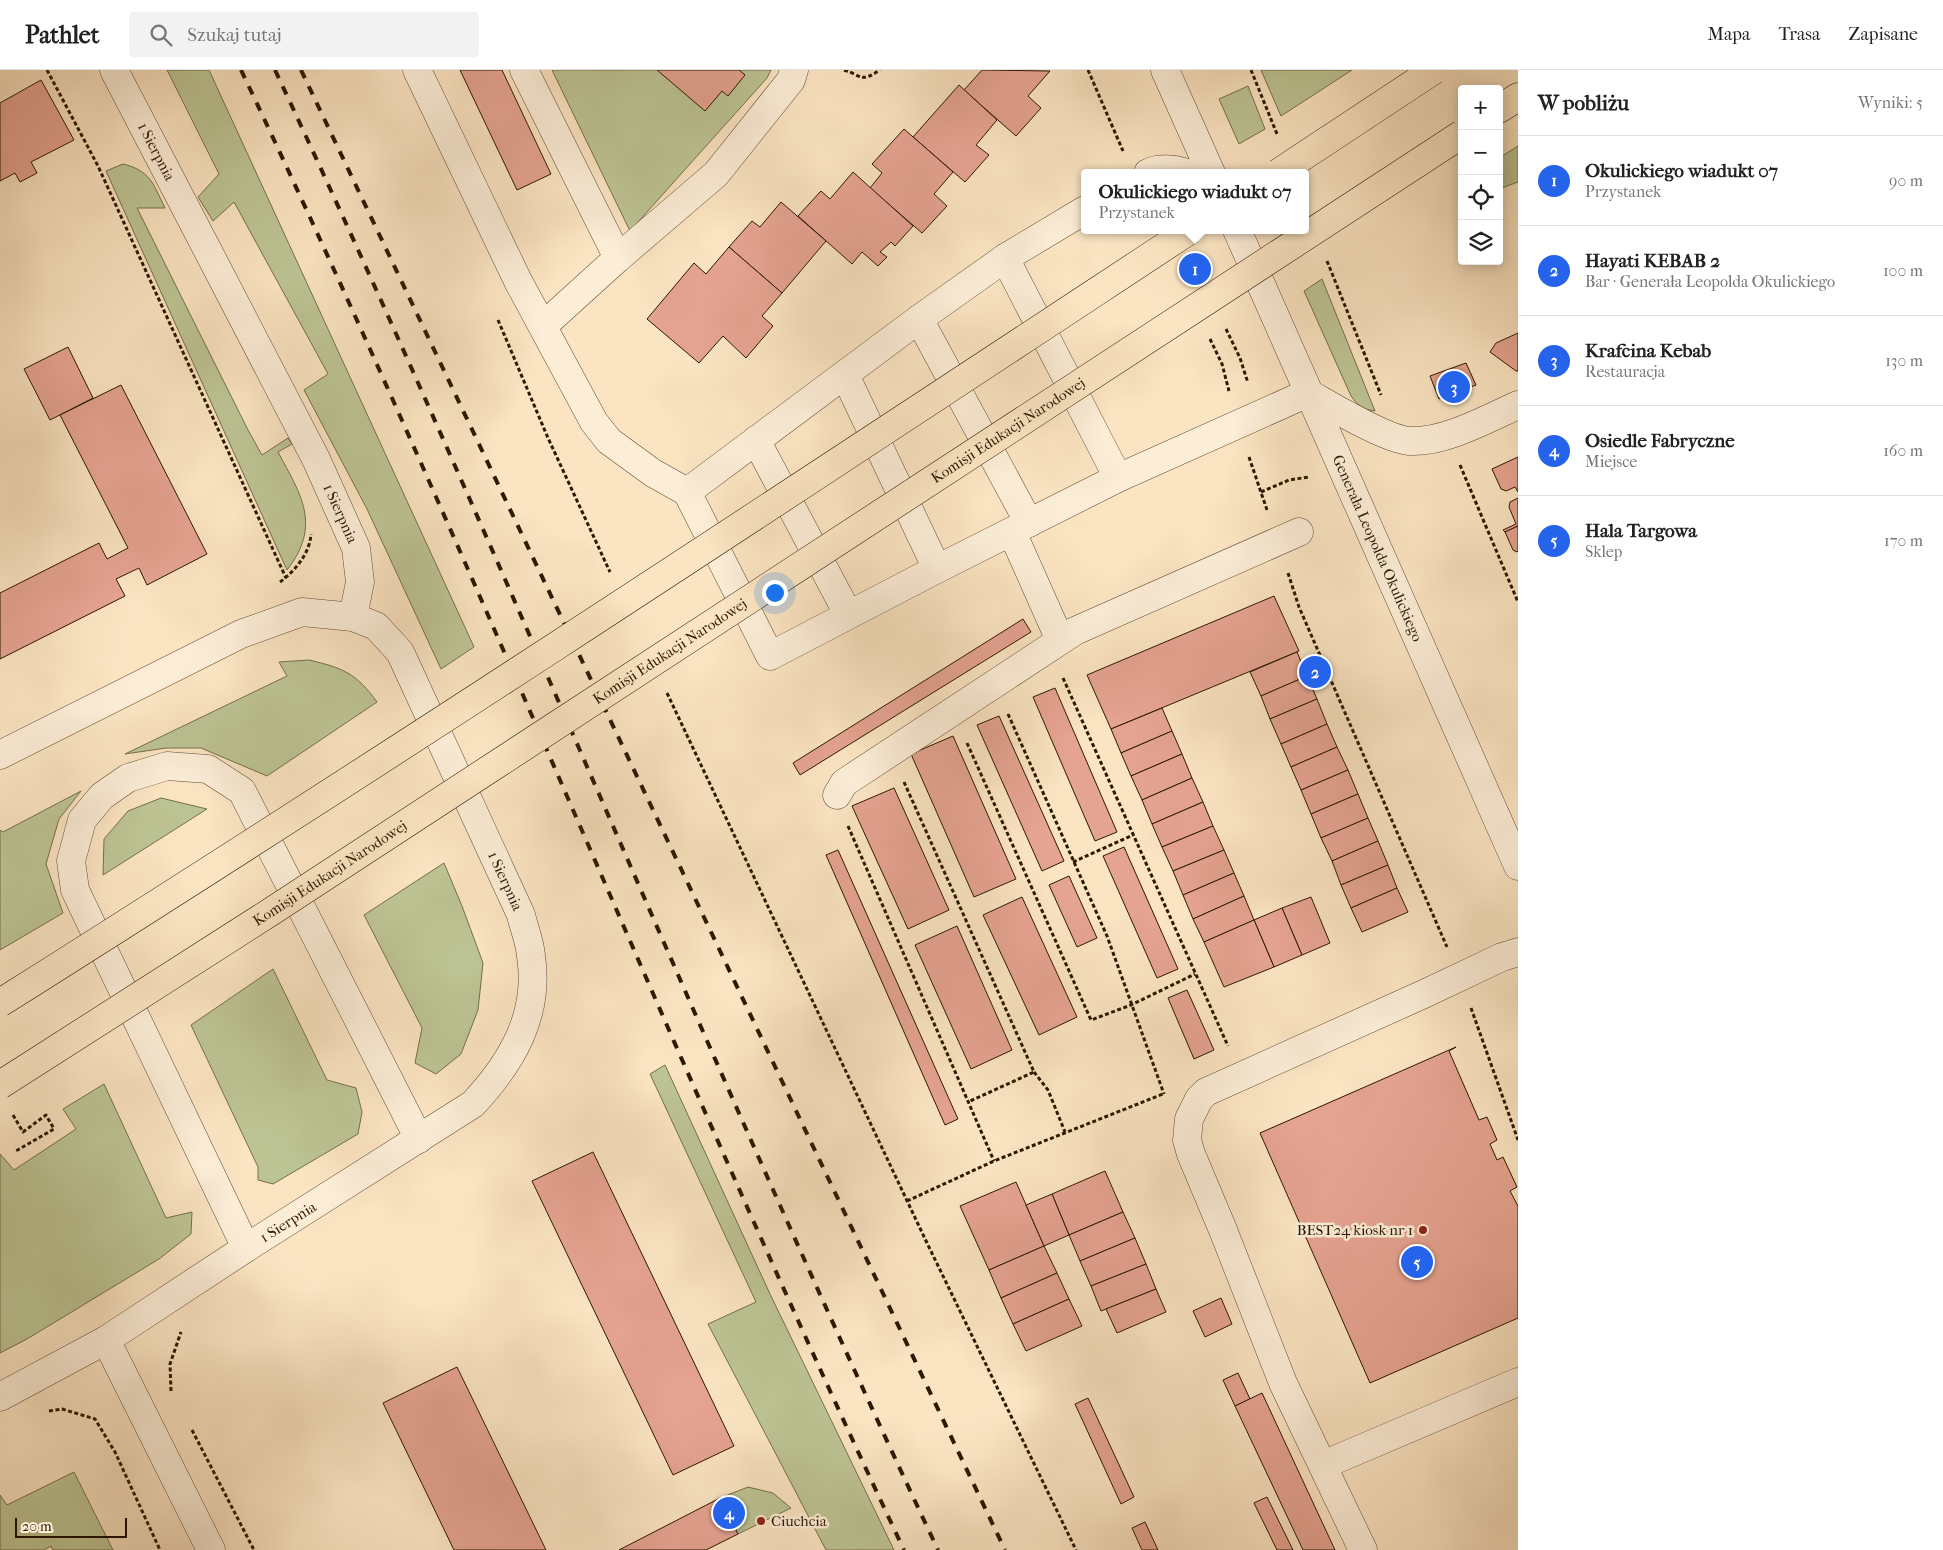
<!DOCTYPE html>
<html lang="pl">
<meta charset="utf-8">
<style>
body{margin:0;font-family:"IM FELL French Canon",serif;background:#f2f2f2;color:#222}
.controls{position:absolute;right:15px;top:15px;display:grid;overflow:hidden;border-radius:5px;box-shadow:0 2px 12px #0003}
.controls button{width:45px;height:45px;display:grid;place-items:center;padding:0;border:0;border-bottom:1px solid #e0e0e0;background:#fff;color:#222;font:25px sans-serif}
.scale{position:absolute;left:15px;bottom:12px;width:112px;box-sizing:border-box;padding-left:5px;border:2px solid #2d1700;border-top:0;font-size:14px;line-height:18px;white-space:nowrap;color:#2d1700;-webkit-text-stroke:4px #fcedd7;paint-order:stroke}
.you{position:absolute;left:774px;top:522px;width:18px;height:18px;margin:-12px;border:4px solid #fff;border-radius:50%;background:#1a73e8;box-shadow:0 0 0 8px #1a73e833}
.badge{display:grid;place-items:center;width:32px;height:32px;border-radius:50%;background:#2563eb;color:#fff;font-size:16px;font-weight:700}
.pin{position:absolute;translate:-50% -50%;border:2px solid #fff;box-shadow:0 1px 5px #0006}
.popup{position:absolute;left:1081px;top:99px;width:228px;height:65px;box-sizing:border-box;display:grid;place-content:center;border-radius:5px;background:#fff;filter:drop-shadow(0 1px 4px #0005);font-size:16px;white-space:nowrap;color:#767676}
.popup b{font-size:19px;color:#222}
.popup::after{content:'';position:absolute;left:50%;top:100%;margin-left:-10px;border:10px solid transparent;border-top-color:#fff}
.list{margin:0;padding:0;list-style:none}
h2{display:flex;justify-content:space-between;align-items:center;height:65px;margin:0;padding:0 20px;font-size:21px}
h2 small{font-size:16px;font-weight:400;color:#767676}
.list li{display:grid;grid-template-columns:32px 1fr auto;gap:15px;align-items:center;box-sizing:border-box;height:90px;padding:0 20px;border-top:1px solid #e0e0e0}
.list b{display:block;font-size:19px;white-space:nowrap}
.list p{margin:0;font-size:16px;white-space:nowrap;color:#767676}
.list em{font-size:16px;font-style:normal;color:#767676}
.icon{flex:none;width:28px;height:28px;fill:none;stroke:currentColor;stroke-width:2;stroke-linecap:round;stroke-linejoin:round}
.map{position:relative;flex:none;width:1518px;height:1480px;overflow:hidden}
header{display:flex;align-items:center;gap:30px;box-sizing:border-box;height:70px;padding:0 25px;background:#fff;border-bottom:1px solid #e0e0e0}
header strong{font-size:24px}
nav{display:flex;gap:28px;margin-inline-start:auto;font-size:18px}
.search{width:350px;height:45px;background:#f2f2f2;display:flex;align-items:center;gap:12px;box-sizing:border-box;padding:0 18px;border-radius:5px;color:#767676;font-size:19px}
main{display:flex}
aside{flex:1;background:#fff}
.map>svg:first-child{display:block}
</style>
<header>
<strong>Pathlet</strong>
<div class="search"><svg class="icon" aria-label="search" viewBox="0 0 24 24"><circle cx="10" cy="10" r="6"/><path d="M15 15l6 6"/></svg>Szukaj tutaj</div>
<nav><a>Mapa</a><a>Trasa</a><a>Zapisane</a></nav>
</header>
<main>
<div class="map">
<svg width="1518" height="1480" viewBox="0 0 1518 1480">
<rect width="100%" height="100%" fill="#fbe4c2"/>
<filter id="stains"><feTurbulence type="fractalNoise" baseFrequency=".004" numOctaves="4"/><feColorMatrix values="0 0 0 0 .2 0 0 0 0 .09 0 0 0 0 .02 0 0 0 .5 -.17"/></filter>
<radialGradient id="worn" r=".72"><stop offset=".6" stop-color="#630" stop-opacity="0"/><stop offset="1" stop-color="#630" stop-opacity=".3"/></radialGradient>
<g fill="#bdc494" stroke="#756e4a">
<polygon points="167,0 209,0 474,577 441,599 367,439 304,320 328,304 234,132 213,151 198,127 219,104"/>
<polygon points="552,0 771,0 767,8 630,161"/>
<polygon points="1261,0 1352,0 1281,46"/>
<polygon points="1248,16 1265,59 1239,74 1219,29"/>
<polygon points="1518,76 1518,112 1499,119 1499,88"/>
<path d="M123,94C151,101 153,114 165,138H137L248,360L262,385L288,368L292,374L278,382C301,425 322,455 287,500L106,101Z"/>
<path d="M1322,209L1375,341C1364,340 1357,335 1351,326L1304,221Z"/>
<path d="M309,590C343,598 356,603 377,632L267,706L201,678H166L125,684L287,606L279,592Z"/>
<polygon points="81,721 59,749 46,794 63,843 0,880 0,760 3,762"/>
<polygon points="161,728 207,739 103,805 104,769 128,741"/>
<polygon points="444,793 462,836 483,893 478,940 461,984 436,1004 415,993 422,958 364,845"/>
<polygon points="273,899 327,1010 356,1018 362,1042 358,1064 273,1114 258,1110 258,1097 191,955"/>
<polygon points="665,995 770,1224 894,1480 826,1480 708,1254 756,1232 650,1004"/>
<polygon points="104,1014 166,1148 192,1142 191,1164 159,1189 27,1269 0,1283 0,1084 14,1100 76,1059 63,1039"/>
<polygon points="74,1402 113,1480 53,1480 51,1476 44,1480 0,1480 0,1425 7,1435"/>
<polygon points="748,1417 773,1423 791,1438 738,1464 720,1428"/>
</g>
<g fill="#e5a391" stroke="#2d1700">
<polygon points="460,0 502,0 551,104 517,120"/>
<polygon points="657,0 739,0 745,5 728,26 722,21 705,41"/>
<polygon points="982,0 1050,1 1028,26 1041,38 1016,66 964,20"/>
<polygon points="41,10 74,70 31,92 37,103 20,112 15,103 0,111 0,33"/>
<polygon points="959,15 997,50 976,75 989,85 965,112 913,67"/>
<polygon points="904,59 953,102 934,124 947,136 922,163 870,118 882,103 872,94"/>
<polygon points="853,102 913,156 895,176 891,172 880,182 887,187 878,196 862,182 852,194 798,146 821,121 830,129"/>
<polygon points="781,132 826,171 782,223 729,177 752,151 760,157"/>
<polygon points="729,177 782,223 762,246 773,256 746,288 723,266 699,293 647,249 694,193 706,204"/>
<polygon points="1518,263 1518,301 1516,301 1490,282 1496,273"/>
<polygon points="68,277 93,328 50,350 24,299"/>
<polygon points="1466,293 1476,315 1439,329 1430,306"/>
<polygon points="121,315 207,484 147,515 139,498 116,509 125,526 0,589 0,523 99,473 107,489 128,478 60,345"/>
<polygon points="1518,387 1518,422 1515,417 1506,421 1501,419 1492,399"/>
<polygon points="1518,428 1518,456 1505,462 1503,460 1516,454 1509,437 1510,432"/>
<polygon points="1518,456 1518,481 1517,482 1513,480 1505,462"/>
<polygon points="1274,526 1299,581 1111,659 1087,605"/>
<polygon points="1023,549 1031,562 800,705 793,693"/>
<polygon points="1297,582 1307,606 1261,626 1250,602"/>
<polygon points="1307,606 1317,629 1270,649 1261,626"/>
<polygon points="1055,618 1117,762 1095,771 1033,627"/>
<polygon points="1317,629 1327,654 1281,674 1270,649"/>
<polygon points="1162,638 1172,661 1121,683 1111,659"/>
<polygon points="999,646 1064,791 1042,801 977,655"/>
<polygon points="1327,654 1337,677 1291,697 1281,674"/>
<polygon points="1172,661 1182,684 1131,706 1121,683"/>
<polygon points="953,666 1016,809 974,827 911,684"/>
<polygon points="1337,677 1348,700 1301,720 1291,697"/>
<polygon points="1182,684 1192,708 1142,730 1131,706"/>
<polygon points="1348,700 1358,724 1311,744 1301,720"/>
<polygon points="1192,708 1203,732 1152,754 1142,730"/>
<polygon points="894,718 949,840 908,859 852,736"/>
<polygon points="1358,724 1368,748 1321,768 1311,744"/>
<polygon points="1203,732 1213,756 1162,777 1152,754"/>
<polygon points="1368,748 1378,771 1332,791 1321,768"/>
<polygon points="1213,756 1224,780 1173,801 1162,777"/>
<polygon points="1378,771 1388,795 1341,815 1332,791"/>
<polygon points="1124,777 1178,899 1157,908 1103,786"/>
<polygon points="838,780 958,1049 945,1055 826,785"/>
<polygon points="1224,780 1234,803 1183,825 1173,801"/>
<polygon points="1388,795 1397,818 1351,838 1341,815"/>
<polygon points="1234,803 1244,826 1193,849 1183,825"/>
<polygon points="1069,806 1097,868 1077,877 1049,815"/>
<polygon points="1397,818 1408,842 1362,862 1351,838"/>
<polygon points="1244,826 1254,850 1204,872 1193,849"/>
<polygon points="1022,827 1077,947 1039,965 983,845"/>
<polygon points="1311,827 1330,873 1302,885 1282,838"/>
<polygon points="1282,838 1302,885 1274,897 1254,850"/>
<polygon points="1254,850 1274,897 1224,917 1204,872"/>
<polygon points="957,856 1012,980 971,999 915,875"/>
<polygon points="1187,920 1214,980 1194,989 1168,928"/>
<polygon points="1456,977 1449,981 1479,1050 1487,1047 1497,1070 1490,1074 1497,1090 1503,1087 1517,1117 1510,1121 1518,1136 1518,1248 1370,1313 1260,1063"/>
<polygon points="593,1082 734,1376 673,1405 532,1111"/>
<polygon points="1105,1101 1123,1142 1069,1165 1052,1124"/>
<polygon points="1016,1112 1044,1176 989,1200 960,1136"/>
<polygon points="1052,1124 1069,1165 1044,1176 1026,1135"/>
<polygon points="1123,1142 1135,1168 1080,1191 1069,1165"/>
<polygon points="1135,1168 1146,1194 1091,1216 1080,1191"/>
<polygon points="1044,1176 1057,1203 1001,1228 989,1200"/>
<polygon points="1146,1194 1156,1219 1101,1241 1091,1216"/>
<polygon points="1057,1203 1069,1229 1013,1254 1001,1228"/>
<polygon points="1156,1219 1166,1242 1117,1263 1106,1239"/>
<polygon points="1221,1228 1232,1254 1205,1267 1193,1241"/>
<polygon points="1069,1229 1082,1256 1026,1281 1013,1254"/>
<polygon points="457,1297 546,1480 454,1480 383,1333"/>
<polygon points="1238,1303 1250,1329 1235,1336 1223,1310"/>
<polygon points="1262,1323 1335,1480 1303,1480 1235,1336"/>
<polygon points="1088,1328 1134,1427 1121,1434 1075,1334"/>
<polygon points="1267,1427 1293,1480 1277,1480 1254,1433"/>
<polygon points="720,1428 738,1464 706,1480 619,1480"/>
<polygon points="1145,1452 1158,1480 1142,1480 1132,1458"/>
</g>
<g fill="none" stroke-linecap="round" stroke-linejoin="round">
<defs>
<g id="minor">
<path id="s1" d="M114,0L316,389L356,478L360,512L353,547"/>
<polyline points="417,0 518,211 594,352 609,371 653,403 687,422 770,586 937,499 1118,408 1308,323"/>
<polyline points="524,0 618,188"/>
<polyline points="1165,0 1211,103"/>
<path d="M1148,103C1159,97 1175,99 1187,103"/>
<path id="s2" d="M1237,160L1518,796"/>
<polyline points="1005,188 1118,408"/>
<polyline points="919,249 1029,453"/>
<polyline points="543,256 618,188 716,104 791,10 794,0"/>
<polyline points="845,305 937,499"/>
<path d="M1308,323C1331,336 1385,369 1409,371C1444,373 1487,349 1518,335"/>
<polyline points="756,370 848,544"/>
<polyline points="687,422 919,249 1005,188 1085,140"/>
<polyline points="1012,462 1060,570"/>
<path id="s3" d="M0,685L241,564L302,542L353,547L376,556L400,582L521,845C524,858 530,872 531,886C540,945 512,992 473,1034L246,1178L106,1270L0,1327"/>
<polyline points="837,725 844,713 1075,561 1299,462"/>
<polyline points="246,1178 75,820 71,791 82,750 102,726 128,708 167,696 208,699 242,721 419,1069"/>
<polyline points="106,1270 211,1480"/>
<polyline points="1323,1395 1518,1312"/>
<polyline points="1363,1480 1283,1313 1223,1160 1191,1084 1187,1070 1189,1049 1199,1029 1206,1022 1426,923 1502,887 1518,882"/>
</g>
<polyline id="major" points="1499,39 1518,27"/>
</defs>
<use href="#minor" stroke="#604a30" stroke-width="29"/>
<use href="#major" stroke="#2d1700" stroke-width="29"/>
<g stroke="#2d1700" stroke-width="3" stroke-dasharray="4 2.5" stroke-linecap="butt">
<polyline points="47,0 98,96 286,508"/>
<path d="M844,0C863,6 860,13 880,0"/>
<polyline points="1088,0 1123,81"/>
<polyline points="1251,0 1277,64"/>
<polyline points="1327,191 1381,325"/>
<polyline points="498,250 548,368 610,502"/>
<polyline points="1226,259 1240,288 1248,313"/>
<polyline points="1210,269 1222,294 1229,321"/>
<polyline points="1249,387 1267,440"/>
<polyline points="1460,395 1518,532"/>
<polyline points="1261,422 1289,410 1309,407"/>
<polyline points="1288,503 1299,537 1447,877"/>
<path d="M280,512C295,501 310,483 311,464"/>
<polyline points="1063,608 1228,976"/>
<polyline points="667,623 927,1173 1076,1480"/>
<polyline points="1008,644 1107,866 1164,1024"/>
<polyline points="967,673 1091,950 1131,935 1195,904"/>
<polyline points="904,712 1034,1002 968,1032"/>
<polyline points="848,756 994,1091"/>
<polyline points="1073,792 1133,765"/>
<polyline points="1471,938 1518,1070"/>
<polyline points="1034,1002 1048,1020 1065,1062"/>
<polyline points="13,1045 23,1062 46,1045 54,1059 16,1081"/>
<polyline points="907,1131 994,1091 1163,1024"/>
<polyline points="171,1321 170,1294 181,1262"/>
<polyline points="49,1341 62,1339 95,1349 115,1382 160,1480"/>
<polyline points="192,1360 254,1480"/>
</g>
<use href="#minor" stroke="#fcedd7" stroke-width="28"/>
<use href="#major" stroke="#fbe4c2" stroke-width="28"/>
<g stroke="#2d1700" stroke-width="4" stroke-dasharray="9 9" stroke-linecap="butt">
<path d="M241,0C473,488 673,991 904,1480"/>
<path d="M275,0C505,490 707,991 938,1480"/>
<polyline points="301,0 1005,1480"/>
</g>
<defs>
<g id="major-bridge">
<polyline points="1278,103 1434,0"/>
<path d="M0,933C400,681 795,420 1190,160"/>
<path id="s4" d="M0,1015L269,843L1462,64"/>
</g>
</defs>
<use href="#major-bridge" stroke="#2d1700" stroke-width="29" stroke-linecap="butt"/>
<use href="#major-bridge" stroke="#fbe4c2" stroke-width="28"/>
</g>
<g fill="#8f2418" stroke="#fcedd7" stroke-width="2">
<circle cx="1423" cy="1160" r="5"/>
<circle cx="761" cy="1451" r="5"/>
</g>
<g text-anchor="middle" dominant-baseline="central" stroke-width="5" stroke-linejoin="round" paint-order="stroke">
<g font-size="15" fill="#2d1700" stroke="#fcedd7">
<text stroke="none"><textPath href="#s1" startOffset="92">1 Sierpnia</textPath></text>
<text stroke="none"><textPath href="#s4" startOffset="1202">Komisji Edukacji Narodowej</textPath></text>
<text stroke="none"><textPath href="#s1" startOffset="498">1 Sierpnia</textPath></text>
<text stroke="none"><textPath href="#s2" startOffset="348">Generała Leopolda Okulickiego</textPath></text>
<text stroke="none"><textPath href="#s4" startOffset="798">Komisji Edukacji Narodowej</textPath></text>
<text stroke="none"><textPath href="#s4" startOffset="392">Komisji Edukacji Narodowej</textPath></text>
<text stroke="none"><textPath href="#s3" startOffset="698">1 Sierpnia</textPath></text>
<text transform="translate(288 1152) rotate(-32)">1 Sierpnia</text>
</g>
<g font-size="15" fill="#2d1700" stroke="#fcedd7" text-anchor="end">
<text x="1413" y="1160">BEST24 kiosk nr 1</text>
<text x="771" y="1451" text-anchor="start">Ciuchcia</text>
</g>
</g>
<rect width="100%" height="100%" filter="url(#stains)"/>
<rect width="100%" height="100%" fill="url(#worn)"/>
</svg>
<div class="controls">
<button>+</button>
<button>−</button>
<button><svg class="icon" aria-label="locate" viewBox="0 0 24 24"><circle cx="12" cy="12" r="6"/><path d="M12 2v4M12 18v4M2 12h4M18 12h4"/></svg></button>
<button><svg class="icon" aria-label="layers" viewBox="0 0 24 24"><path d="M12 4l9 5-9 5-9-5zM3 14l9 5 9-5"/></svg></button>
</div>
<div class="scale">20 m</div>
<div class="you"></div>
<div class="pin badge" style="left:1195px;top:199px">1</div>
<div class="popup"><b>Okulickiego wiadukt 07</b>Przystanek</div>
<div class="pin badge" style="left:1315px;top:602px">2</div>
<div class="pin badge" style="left:1454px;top:317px">3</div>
<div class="pin badge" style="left:729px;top:1443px">4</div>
<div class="pin badge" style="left:1417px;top:1192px">5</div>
</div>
<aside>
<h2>W pobliżu<small>Wyniki: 5</small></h2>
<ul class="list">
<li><span class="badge">1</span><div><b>Okulickiego wiadukt 07</b><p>Przystanek</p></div><em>90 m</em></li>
<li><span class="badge">2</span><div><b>Hayati KEBAB 2</b><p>Bar · Generała Leopolda Okulickiego</p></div><em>100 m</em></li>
<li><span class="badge">3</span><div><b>Krafcina Kebab</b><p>Restauracja</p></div><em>130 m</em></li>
<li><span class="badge">4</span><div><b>Osiedle Fabryczne</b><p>Miejsce</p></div><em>160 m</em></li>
<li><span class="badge">5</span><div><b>Hala Targowa</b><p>Sklep</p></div><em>170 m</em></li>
</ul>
</aside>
</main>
